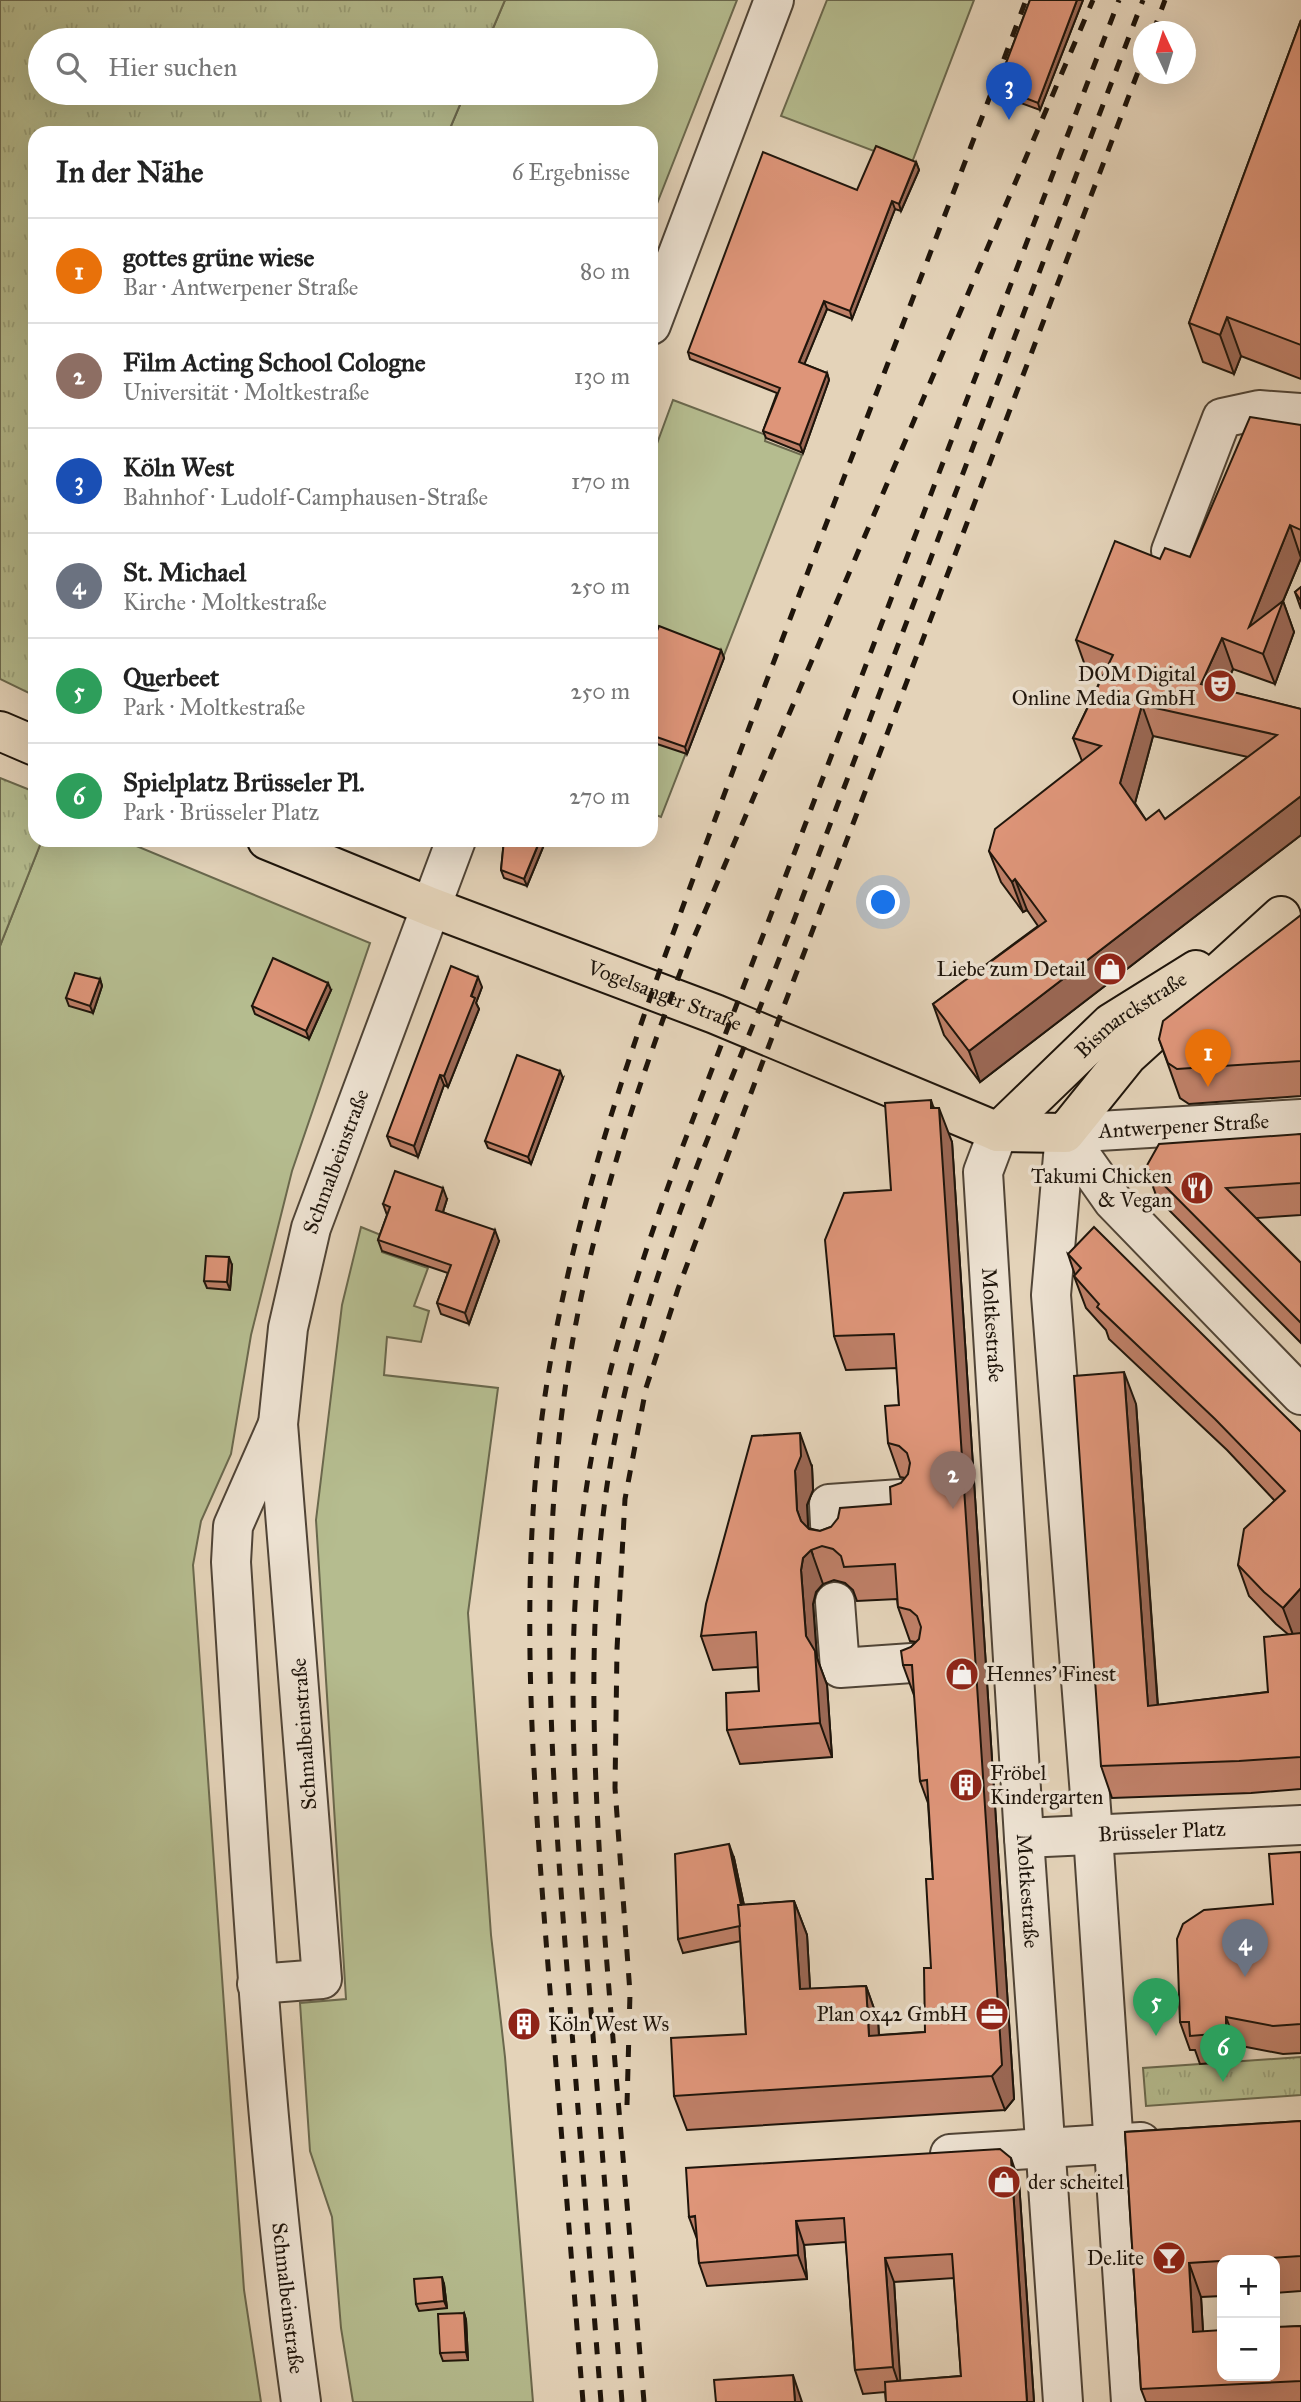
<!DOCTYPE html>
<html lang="de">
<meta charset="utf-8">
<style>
body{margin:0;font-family:"IM FELL Great Primer",serif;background:#f2f2f2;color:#222}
.controls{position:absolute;right:21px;bottom:21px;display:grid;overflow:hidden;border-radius:14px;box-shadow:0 7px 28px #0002}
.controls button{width:63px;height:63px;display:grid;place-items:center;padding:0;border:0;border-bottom:2px solid #e0e0e0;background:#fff;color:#222;font:35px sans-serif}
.compass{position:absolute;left:1133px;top:21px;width:63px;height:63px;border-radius:50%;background:#fff;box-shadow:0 7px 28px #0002;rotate:356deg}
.you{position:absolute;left:884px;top:903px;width:24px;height:24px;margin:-18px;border:5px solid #fff;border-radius:50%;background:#1a73e8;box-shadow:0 0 0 10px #1a73e833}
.badge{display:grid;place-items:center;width:46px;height:46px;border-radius:50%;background:#111827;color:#fff;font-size:23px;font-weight:700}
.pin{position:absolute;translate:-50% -58px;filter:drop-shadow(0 2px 4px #0008)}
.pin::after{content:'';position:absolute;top:37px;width:24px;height:21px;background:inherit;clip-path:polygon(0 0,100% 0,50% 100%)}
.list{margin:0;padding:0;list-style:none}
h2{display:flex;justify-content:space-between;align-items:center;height:91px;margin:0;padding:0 28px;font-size:30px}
h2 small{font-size:23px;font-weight:400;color:#767676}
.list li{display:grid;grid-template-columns:46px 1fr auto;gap:21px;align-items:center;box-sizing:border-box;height:105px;padding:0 28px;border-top:2px solid #e0e0e0}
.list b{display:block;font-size:26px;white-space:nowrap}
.list p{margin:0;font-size:23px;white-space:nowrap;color:#767676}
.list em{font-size:23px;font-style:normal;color:#767676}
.icon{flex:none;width:38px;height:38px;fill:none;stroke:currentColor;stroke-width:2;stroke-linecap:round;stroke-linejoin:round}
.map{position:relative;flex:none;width:1301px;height:2402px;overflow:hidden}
.search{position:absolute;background:#fff;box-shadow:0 7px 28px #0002;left:28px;top:28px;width:630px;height:77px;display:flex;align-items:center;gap:18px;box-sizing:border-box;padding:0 24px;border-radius:38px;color:#767676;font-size:26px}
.panel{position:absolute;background:#fff;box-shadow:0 7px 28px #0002;left:28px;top:126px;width:630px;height:721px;border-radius:21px}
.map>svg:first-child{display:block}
</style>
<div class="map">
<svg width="1301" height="2402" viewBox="0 0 1301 2402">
<defs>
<pattern id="park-tufts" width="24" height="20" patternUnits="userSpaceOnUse" patternTransform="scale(1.75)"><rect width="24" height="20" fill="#b5bc8f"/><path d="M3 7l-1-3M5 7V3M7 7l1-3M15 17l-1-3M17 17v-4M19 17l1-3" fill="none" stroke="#9ba17a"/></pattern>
</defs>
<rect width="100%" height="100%" fill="#e4d3b9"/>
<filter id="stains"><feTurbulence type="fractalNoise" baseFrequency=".00286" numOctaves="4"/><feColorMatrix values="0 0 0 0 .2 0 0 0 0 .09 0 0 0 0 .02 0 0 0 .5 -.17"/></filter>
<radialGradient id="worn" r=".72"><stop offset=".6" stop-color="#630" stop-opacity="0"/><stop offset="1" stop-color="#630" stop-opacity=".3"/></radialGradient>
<g fill="#b5bc8f" stroke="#6a684d" stroke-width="2">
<polygon points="505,0 737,0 651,219 651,133 448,133 465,93 646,93 646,40 488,40"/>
<polygon points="827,0 974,0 911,165 781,116"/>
<polygon points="673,400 766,435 765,441 802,455 661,817 651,813 651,460"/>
<polygon points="42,840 122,840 370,943 292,1171 251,1335 231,1454 201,1521 193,1565 244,2290 261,2402 0,2402 0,946"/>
<polygon points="361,1227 386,1237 382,1252 428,1268 414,1306 429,1311 421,1342 387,1337 384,1375 498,1388 468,1613 491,1935 505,2057 533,2402 353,2402 341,2328 332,2217 310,2151 300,2003 346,1999 316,1520 342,1305"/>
</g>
<g fill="url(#park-tufts)" stroke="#6a684d" stroke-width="2">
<polygon points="0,0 505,0 488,40 40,40 40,93 465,93 448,133 35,133 35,696 0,679"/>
<polygon points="0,778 35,792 35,840 42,840 0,946"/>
<polygon points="1301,2057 1301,2095 1146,2106 1143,2068"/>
</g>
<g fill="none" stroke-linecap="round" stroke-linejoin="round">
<defs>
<g id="minor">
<polyline points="651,325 774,0"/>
<polyline points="1171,551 1222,418 1259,410 1301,413"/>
<path id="s1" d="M998,1132L983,1172L1024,1838L1063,2402"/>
<polyline points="1065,1133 1051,1295 1093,1834 1131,2402"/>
<polyline points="1065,1133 1113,1201 1301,1395"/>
<path id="s2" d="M1065,1133L1301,1119"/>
<path id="s3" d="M278,1424L233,1526L231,1562C249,1842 262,2124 301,2402"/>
<polyline points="831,1543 829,1504 901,1499"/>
<polyline points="835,1602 840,1668 912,1663"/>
<path id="s4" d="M1024,1838L1301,1825"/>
<path id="s5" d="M257,1984L322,1979L278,1424L288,1328L311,1228L456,840"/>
<polyline points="950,2154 1141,2142"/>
</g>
<g id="major">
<polyline points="0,731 35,746"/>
<path id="s6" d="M267,840L431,907L715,1014L998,1132L1065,1133L1127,1056L1281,916"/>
<path id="s7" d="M998,1132L1111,1023L1196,970"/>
</g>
</defs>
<use href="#minor" stroke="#504436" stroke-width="42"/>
<use href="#major" stroke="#1f150b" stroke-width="42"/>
<use href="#minor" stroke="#ede2d2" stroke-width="38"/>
<use href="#major" stroke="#e4d3b9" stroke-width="38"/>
<g stroke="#1f150b" stroke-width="5" stroke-dasharray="12 12" stroke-linecap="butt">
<polyline points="1153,32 1165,0"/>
<polyline points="627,2105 630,1993 615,1788 617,1649 625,1499 646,1388 678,1289 757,1077 1144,56"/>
<path d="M583,2402C571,2253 559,2103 547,1953C533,1776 519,1595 542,1417C570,1205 646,1006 720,806C819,537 926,269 1026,0"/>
<path d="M601,2402C590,2262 579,2121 568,1981C551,1768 535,1551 573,1339C597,1205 641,1076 689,949L1093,0"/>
<path d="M622,2402C611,2263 600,2124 589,1985C576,1821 562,1655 586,1491C603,1375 639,1267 679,1156L1119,0"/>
<path d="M644,2402C631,2248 617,2093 605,1939C595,1793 586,1645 605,1500C631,1299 720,1115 791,928C908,618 1025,309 1143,0"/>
</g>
</g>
<g fill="#bf8068" stroke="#1f150b" stroke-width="2" fill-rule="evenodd">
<polygon points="1030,0 1083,0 1040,110 999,95 997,87"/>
<polygon points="1301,20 1301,379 1241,356 1234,374 1203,362 1189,323"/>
<polygon points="916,162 919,170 901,211 895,209 852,319 827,309 804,364 827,373 829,380 803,453 766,438 763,431 777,393 690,359 688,352 857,190"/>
<path d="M1301,425V558L1283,601L1294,632L1275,684L1233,669L1224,690L1301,709V835L980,1082L944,1035L933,1004L1038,926L1027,910L1023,912L1001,882L989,851L1082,761L1073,738L1102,677L1087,671L1076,640L1160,559L1190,557ZM1153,736L1248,757L1165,819L1146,820L1135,803Z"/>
<polygon points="1301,587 1301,609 1295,592"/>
<polygon points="651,646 721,650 724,658 687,754 651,742"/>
<polygon points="504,840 546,840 527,886 504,878 501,870"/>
<polygon points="1301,915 1301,1096 1189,1104 1180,1098 1159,1039"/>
<polygon points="100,979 102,986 93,1013 69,1006 66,998"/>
<polygon points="482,987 476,1003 479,1009 448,1087 444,1085 418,1157 391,1146 387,1136"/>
<polygon points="331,990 309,1039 255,1014 252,1006"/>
<polygon points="563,1078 531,1164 488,1148 485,1141"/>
<polygon points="934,1108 952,1142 1014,2099 1005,2110 687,2130 674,2096 746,2034 741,1941 683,1953 678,1939 734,1858 744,1905 794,1901 807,1935 810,1989 866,1986 878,2020 879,2035 925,2032 931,1968 933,1879 928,1803 920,1781 915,1698 903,1665 911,1647 916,1642 910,1641 898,1607 897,1599 857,1601 853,1590 845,1583 834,1580 823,1584 816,1592 813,1604 817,1658 827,1685 832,1757 740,1764 727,1730 759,1691 758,1667 713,1670 701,1636 812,1467 813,1490 807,1505 808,1528 820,1531 891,1504 901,1483 905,1478 900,1477 888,1443 899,1405 897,1368 846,1370 834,1336 891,1190"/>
<polygon points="1301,1134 1301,1215 1256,1218 1301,1263 1301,1343 1157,1198 1146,1167"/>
<polygon points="447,1199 443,1212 499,1241 469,1324 441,1314 437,1303 448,1273 382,1251 378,1240 387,1215 383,1204"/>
<polygon points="1068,1254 1301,1432 1301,1789 1251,1793 1112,1798 1101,1766 1136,1404 1158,1705 1268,1692 1289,1635 1276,1624 1249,1596 1238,1565 1275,1501 1227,1450 1109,1339 1106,1330 1086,1308 1074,1276 1075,1275"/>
<polygon points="232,1265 230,1290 207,1288 204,1281"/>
<polygon points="1301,1852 1301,2053 1283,2054 1236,2045 1237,2061 1200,2064 1195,2050 1190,2050 1180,2022 1273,1904"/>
<polygon points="1301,2121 1301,2291 1275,2293 1275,2260 1222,2260 1222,2296 1201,2297 1203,2332 1301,2326 1301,2402 1146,2402 1141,2389 1125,2132"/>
<path d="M1019,2182L1034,2402H886L885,2392L863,2394L855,2370L846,2242L804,2245L807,2279L707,2286L699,2263L697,2239L689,2217ZM954,2278L961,2376L900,2381L894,2282Z"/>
<polygon points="444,2284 447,2308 419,2311 416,2304"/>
<polygon points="464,2313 466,2320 468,2360 443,2361 440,2353"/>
</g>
<g fill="#9b6855" stroke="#1f150b" stroke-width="2">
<polygon points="1077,0 1083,0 1040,110 1038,103"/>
<polygon points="916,162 919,170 901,211 899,204"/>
<polygon points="892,201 895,209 852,319 850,311"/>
<polygon points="824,301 827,309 802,370 799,362"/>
<polygon points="1227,317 1241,356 1234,374 1220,335"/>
<polygon points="827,373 829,380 803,453 800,445"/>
<polygon points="1290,525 1301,558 1283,601 1294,632 1275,684 1263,654 1249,627"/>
<polygon points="1222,638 1233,669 1212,715 1201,684"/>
<polygon points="721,650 724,658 687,754 685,747"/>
<polygon points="1142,705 1153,736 1132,814 1120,783"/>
<polygon points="1301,796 1301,835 980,1082 969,1051"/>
<polygon points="540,840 546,840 527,886 524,879"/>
<polygon points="1015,879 1027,910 1023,912 1012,882"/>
<polygon points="478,977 482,987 476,1003 479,1009 448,1087 444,1076"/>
<polygon points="100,979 102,986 93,1013 90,1006"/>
<polygon points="328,983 331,990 309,1039 306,1031"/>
<polygon points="560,1071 563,1078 531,1164 528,1157"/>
<polygon points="440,1075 444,1085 418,1157 414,1146"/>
<polygon points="931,1100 940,1127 939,1108 952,1142 1014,2099 1005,2110 992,2076"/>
<polygon points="443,1188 447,1199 440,1221 436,1210"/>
<polygon points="495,1230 499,1241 469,1324 465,1313"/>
<polygon points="229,1257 232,1265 230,1290 227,1282"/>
<polygon points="1124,1372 1136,1404 1160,1738 1148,1706"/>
<polygon points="800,1433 812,1467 813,1490 807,1505 809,1544 813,1555 797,1510 795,1471"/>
<polygon points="811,1550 823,1584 816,1592 813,1604 817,1658 827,1685 832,1757 820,1723 806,1636 801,1570 803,1558"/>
<polygon points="1301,1588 1301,1633 1295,1640 1283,1608"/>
<polygon points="729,1844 734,1858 751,1939 746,1925"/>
<polygon points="794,1901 807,1935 812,2023 800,1989"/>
<polygon points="866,1986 878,2020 881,2070 869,2036"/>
<polygon points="1226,2017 1236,2045 1237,2061 1226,2033"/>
<polygon points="1011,2158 1019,2182 1034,2402 1027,2402"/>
<polygon points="796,2221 804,2245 807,2279 798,2255"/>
<polygon points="885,2258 894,2282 901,2391 893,2367"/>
<polygon points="1189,2263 1201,2297 1205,2366 1193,2332"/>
<polygon points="442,2277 444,2284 447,2308 444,2301"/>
<polygon points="464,2313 466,2320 468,2360 466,2352"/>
<polygon points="793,2375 802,2402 795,2402"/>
</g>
<g fill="#de9579" stroke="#1f150b" stroke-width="2" fill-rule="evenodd">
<polygon points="1030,0 1077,0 1038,103 997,87"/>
<polygon points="1301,20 1301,345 1227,317 1220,335 1189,323"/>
<polygon points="876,146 916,162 899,204 892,201 850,311 824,301 799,362 827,373 800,445 763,431 780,388 688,352 763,152 857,190"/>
<path d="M1250,417L1301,425V530L1290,525L1249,627L1283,601L1263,654L1222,638L1201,684L1301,709V796L969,1051L933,1004L1046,921L1015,879L1012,882L989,851L995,829L1101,746L1073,738L1113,655L1076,640L1115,541L1160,559L1165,548L1190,557ZM1142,705L1277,735L1165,819L1159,810L1146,820L1120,783Z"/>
<polygon points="1301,587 1301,601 1295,592"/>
<polygon points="659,626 721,650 685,747 651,735 651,646"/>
<polygon points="504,840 540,840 524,879 501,870"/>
<polygon points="1301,915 1301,1061 1177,1069 1168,1063 1159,1039 1163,1021"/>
<polygon points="273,958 328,983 306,1031 252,1006"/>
<polygon points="451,966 478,977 471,996 475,998 444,1076 440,1075 414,1146 387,1136"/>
<polygon points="75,973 100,979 90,1006 66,998"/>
<polygon points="517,1055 560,1071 528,1157 485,1141"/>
<polygon points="931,1100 931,1108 939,1108 1002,2065 992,2076 674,2096 671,2038 746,2034 738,1905 794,1901 800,1989 866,1986 869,2036 925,2032 924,1968 931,1968 926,1879 933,1879 927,1780 920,1781 912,1665 903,1665 901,1651 911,1647 919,1639 921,1627 917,1616 910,1610 898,1607 895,1564 844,1567 841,1556 833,1549 822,1546 811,1550 803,1558 801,1570 806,1636 815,1651 820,1723 727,1730 726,1693 759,1691 756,1632 701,1636 706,1604 752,1436 800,1433 801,1456 795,1471 797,1510 801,1521 809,1529 820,1531 831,1527 838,1518 840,1508 891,1504 890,1487 901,1483 908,1474 910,1463 907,1453 899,1446 888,1443 885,1406 899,1405 894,1334 834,1336 825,1240 844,1193 891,1190 885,1103"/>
<polygon points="1301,1134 1301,1183 1226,1188 1301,1263 1301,1323 1146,1167 1159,1144"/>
<polygon points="395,1171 443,1188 436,1210 495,1230 465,1313 437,1303 451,1265 378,1240 390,1207 383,1204"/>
<polygon points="1094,1227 1301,1432 1301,1588 1283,1608 1264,1592 1238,1565 1244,1529 1285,1491 1215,1419 1097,1307 1099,1304 1074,1276 1081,1268 1068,1254"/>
<polygon points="206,1256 229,1257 227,1282 204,1281"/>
<polygon points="1124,1372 1148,1706 1268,1692 1264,1637 1301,1633 1301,1757 1239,1761 1101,1766 1074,1376"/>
<polygon points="729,1844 741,1905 738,1905 740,1926 678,1939 675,1854"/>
<polygon points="1301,1852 1301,2024 1273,2026 1226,2017 1226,2033 1190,2036 1189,2022 1180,2022 1177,1939 1183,1924 1204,1910 1273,1904 1269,1854"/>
<polygon points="1301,2121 1301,2256 1189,2263 1193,2332 1222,2330 1222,2376 1275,2376 1275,2327 1301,2326 1301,2381 1141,2389 1125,2132"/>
<polygon points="1000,2149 1011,2158 1027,2402 886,2402 885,2382 961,2376 952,2254 885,2258 893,2367 855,2370 844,2218 796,2221 798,2255 699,2263 695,2216 689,2217 686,2168"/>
<polygon points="442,2277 444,2301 416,2304 414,2279"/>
<polygon points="464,2313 466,2352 440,2353 438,2314"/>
<polygon points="793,2375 795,2402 716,2402 714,2380"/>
</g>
<defs>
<symbol id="theatre-disc" viewBox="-11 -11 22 22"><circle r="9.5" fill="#8f2418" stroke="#ede2d2"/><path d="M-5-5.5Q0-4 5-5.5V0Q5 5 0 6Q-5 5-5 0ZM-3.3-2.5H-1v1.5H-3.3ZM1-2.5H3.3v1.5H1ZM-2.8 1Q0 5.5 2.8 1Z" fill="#fff"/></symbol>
<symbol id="shop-disc" viewBox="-11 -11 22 22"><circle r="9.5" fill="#8f2418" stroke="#ede2d2"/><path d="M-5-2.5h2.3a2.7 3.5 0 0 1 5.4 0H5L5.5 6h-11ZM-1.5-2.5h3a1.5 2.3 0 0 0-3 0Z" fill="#fff"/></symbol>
<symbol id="restaurant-disc" viewBox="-11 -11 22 22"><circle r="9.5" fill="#8f2418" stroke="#ede2d2"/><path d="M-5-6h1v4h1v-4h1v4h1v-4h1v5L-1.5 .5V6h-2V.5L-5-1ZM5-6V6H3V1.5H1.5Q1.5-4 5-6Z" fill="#fff"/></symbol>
<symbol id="building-disc" viewBox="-11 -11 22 22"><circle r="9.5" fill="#8f2418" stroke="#ede2d2"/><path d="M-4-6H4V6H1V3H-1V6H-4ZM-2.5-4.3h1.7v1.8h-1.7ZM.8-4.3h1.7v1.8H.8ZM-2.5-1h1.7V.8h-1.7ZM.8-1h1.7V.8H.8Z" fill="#fff"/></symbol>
<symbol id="office-disc" viewBox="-11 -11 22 22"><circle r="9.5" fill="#8f2418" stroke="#ede2d2"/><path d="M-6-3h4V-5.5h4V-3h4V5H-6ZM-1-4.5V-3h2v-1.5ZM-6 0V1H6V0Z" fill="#fff"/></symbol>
<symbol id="bar-disc" viewBox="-11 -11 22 22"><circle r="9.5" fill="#8f2418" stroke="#ede2d2"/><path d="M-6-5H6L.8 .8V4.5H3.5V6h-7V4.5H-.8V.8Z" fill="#fff"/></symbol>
</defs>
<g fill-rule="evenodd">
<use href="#theatre-disc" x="1201" y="667" width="38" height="38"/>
<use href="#shop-disc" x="1091" y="950" width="38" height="38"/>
<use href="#restaurant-disc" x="1178" y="1169" width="38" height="38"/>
<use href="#shop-disc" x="943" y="1655" width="38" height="38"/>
<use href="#building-disc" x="947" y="1766" width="38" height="38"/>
<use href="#office-disc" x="973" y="1995" width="38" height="38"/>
<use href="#building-disc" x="505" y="2005" width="38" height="38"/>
<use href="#shop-disc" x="985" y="2163" width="38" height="38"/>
<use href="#bar-disc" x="1150" y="2239" width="38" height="38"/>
</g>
<g text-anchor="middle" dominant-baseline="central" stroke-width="7" stroke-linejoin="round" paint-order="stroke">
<g font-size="21" fill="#1f150b" stroke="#ede2d2" text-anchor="end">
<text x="1196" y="674">DOM Digital<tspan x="1196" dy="24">Online Media GmbH</tspan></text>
<text x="1086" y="969">Liebe zum Detail</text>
<text x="1172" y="1176">Takumi Chicken<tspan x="1172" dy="24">&amp; Vegan</tspan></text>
<text x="986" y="1674" text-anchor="start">Hennes' Finest</text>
<text x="990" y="1773" text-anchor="start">Fröbel<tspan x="990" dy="24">Kindergarten</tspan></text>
<text x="968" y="2014">Plan 0x42 GmbH</text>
<text x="548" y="2024" text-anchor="start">Köln West Ws</text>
<text x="1028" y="2182" text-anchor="start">der scheitel</text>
<text x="1144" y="2258">De.lite</text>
</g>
<g font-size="21" fill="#1f150b" stroke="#ede2d2">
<text stroke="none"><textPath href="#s6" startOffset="427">Vogelsanger Straße</textPath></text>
<text stroke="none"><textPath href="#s7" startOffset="178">Bismarckstraße</textPath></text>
<text stroke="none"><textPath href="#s2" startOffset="119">Antwerpener Straße</textPath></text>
<text stroke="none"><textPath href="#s5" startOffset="892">Schmalbeinstraße</textPath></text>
<text stroke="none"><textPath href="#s1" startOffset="196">Moltkestraße</textPath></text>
<text transform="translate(304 1734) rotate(-94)">Schmalbeinstraße</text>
<text stroke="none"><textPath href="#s4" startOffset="138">Brüsseler Platz</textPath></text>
<text stroke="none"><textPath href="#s1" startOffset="763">Moltkestraße</textPath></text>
<text stroke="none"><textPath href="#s3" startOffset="886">Schmalbeinstraße</textPath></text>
</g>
</g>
<rect width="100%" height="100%" filter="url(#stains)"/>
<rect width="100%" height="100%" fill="url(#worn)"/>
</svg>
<div class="controls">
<button>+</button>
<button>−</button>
</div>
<svg class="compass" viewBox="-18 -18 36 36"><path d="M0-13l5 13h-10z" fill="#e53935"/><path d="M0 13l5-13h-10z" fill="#767676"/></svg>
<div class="you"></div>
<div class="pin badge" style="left:1208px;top:1087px;background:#e8710a">1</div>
<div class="pin badge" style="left:953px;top:1509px;background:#8d6e63">2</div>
<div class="pin badge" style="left:1009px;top:120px;background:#1a4fb4">3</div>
<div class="pin badge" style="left:1245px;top:1977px;background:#6b7280">4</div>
<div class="pin badge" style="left:1156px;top:2036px;background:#2e9e5b">5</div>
<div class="pin badge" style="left:1223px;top:2082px;background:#2e9e5b">6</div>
<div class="search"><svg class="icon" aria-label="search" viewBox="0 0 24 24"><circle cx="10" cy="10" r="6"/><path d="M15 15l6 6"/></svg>Hier suchen</div>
<section class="panel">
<h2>In der Nähe<small>6 Ergebnisse</small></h2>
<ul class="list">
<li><span class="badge" style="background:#e8710a">1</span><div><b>gottes grüne wiese</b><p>Bar · Antwerpener Straße</p></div><em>80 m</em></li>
<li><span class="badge" style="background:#8d6e63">2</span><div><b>Film Acting School Cologne</b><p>Universität · Moltkestraße</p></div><em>130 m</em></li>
<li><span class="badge" style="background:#1a4fb4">3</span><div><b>Köln West</b><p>Bahnhof · Ludolf-Camphausen-Straße</p></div><em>170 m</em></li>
<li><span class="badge" style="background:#6b7280">4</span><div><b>St. Michael</b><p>Kirche · Moltkestraße</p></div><em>250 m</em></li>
<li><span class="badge" style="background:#2e9e5b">5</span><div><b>Querbeet</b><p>Park · Moltkestraße</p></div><em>250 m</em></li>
<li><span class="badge" style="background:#2e9e5b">6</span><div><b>Spielplatz Brüsseler Pl.</b><p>Park · Brüsseler Platz</p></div><em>270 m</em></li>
</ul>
</section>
</div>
